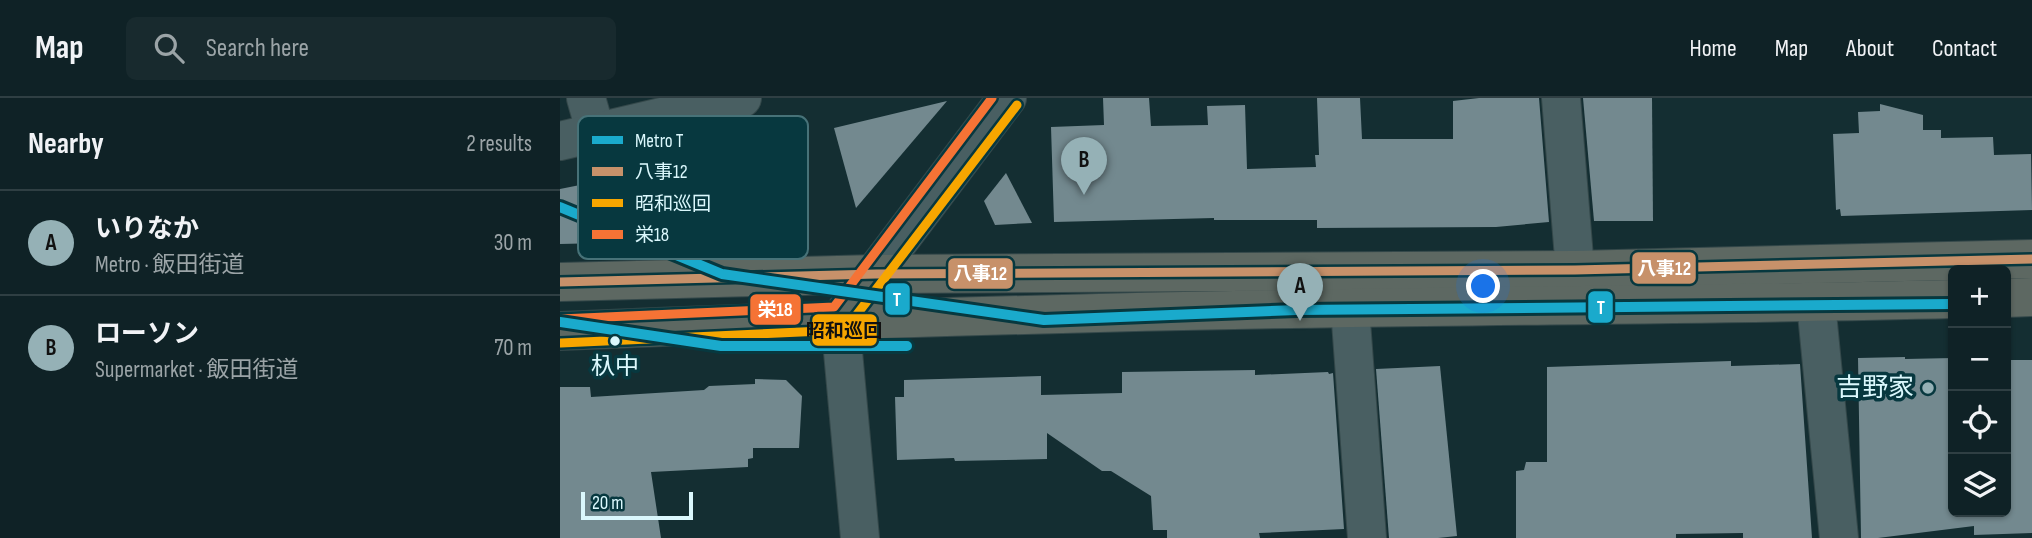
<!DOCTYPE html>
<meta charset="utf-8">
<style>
body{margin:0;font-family:"Sofia Sans Condensed","Noto Sans JP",sans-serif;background:#182a2e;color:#f1f3f6}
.controls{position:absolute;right:21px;bottom:21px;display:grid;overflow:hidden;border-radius:10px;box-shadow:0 2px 5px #0004}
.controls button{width:63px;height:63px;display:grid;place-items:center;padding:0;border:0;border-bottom:2px solid #2f3f43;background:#0f2226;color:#f1f3f6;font:35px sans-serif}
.scale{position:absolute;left:21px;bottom:18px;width:112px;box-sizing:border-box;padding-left:7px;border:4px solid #dbf8fd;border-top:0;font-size:19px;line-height:24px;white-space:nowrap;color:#dbf8fd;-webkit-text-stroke:5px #07383f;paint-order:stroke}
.you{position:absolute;left:924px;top:189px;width:24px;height:24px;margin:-18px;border:5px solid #fff;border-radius:50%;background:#1a73e8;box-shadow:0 0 0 10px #1a73e833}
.badge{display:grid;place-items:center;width:46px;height:46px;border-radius:50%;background:#95b1b6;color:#111;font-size:23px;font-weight:700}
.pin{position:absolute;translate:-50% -58px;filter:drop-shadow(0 2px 4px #0008)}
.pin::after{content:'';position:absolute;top:37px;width:24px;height:21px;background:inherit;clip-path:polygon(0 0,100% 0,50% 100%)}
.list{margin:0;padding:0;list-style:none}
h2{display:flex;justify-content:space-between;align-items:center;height:91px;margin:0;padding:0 28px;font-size:30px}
h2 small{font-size:23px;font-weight:400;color:#9ba4a7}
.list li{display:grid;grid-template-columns:46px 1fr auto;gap:21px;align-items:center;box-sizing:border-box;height:105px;padding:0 28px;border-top:2px solid #2f3f43}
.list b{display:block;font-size:26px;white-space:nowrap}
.list p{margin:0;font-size:23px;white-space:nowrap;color:#9ba4a7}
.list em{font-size:23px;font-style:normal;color:#9ba4a7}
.icon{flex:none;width:38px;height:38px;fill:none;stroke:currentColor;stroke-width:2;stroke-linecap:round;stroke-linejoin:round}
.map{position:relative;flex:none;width:1472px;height:440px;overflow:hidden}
header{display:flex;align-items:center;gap:42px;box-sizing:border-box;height:98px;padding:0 35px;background:#0f2226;border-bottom:2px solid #2f3f43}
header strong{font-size:33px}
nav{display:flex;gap:38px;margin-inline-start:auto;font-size:24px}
.search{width:490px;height:63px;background:#182a2e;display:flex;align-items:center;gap:18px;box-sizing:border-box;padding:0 24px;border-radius:10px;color:#9ba4a7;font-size:26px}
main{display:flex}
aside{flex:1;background:#0f2226}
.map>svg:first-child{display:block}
</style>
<header>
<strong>Map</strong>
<div class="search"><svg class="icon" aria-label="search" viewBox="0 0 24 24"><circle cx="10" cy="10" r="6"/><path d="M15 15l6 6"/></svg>Search here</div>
<nav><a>Home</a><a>Map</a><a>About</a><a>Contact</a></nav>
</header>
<main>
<aside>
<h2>Nearby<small>2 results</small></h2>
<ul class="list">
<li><span class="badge">A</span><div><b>いりなか</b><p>Metro · 飯田街道</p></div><em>30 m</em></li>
<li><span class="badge">B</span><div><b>ローソン</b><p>Supermarket · 飯田街道</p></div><em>70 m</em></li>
</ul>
</aside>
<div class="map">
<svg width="1472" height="440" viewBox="0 0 1472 440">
<rect width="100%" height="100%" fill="#142e32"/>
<g fill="#73898f">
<polygon points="543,0 589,0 591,28 648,27 647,8 685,7 687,71 756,69 755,57 759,57 757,0 800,0 802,41 893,41 893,3 919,0 979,0 989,124 936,129 757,130 757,122 654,122 654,120 494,124 491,29 544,27"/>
<polygon points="1023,0 1092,0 1093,123 1034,123"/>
<polygon points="387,3 296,110 274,30"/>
<polygon points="1320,6 1363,17 1363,32 1381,32 1381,40 1433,39 1434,57 1471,56 1472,112 1281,118 1280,111 1276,112 1273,36 1299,35 1298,14 1320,13"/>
<polygon points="446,75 472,125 435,127 424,103"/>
<polygon points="70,77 83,137 43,145 0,146 0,91"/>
<polygon points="1345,259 1345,261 1393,260 1393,414 1446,414 1446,262 1472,262 1472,435 1414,437 1414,428 1318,440 1301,440 1298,260"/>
<polygon points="1171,263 1171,268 1240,266 1252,440 1183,440 1183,435 1116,436 1116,440 956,440 956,373 964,372 966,364 987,364 987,269"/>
<polygon points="880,268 897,438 878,440 829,440 816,271"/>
<polygon points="695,272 695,277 768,274 769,276 773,275 784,431 699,435 700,440 607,440 607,432 593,432 591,398 551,373 542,373 487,335 487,361 395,363 394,360 337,362 335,299 344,299 344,282 481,278 481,297 562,295 562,274"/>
<polygon points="195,281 226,282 242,298 239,350 193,350 193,360 188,361 188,369 91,374 101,440 0,440 0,289 30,289 31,299 144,292 149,288 195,286"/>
</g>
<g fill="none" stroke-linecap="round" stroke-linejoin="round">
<defs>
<g id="minor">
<polyline points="26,0 36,35"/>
<polyline points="1001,0 1015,172"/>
<polyline points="0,43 182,0"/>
<polyline points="1256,205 1279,440"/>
<polyline points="790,210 807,440"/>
<polyline points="300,440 280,221 447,0"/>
</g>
<g id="highway">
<polyline points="0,184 316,176 1015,172 1472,161"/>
<polyline points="1446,200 1472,199"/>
<path d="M0,233C264,222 527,214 791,210C992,207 1193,206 1393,201"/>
</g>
</defs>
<use href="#minor" stroke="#34484a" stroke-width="40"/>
<use href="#highway" stroke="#34484a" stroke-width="40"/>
<use href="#minor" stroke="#495f62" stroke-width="38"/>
<use href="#highway" stroke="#5d6862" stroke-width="38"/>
<defs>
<polyline id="bus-1" points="0,184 316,176 1015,172 1472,161"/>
<polyline id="bus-2" points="1,245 285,232 457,7"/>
<polyline id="bus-3" points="0,221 274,209 432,0"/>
</defs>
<use href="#bus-1" stroke="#07383f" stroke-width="14"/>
<use href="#bus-2" stroke="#07383f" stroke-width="14"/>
<use href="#bus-3" stroke="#07383f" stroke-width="14"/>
<use href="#bus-1" stroke="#c7916a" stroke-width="9"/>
<use href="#bus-2" stroke="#f7a600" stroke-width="9"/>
<use href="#bus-3" stroke="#f57335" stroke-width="9"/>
<defs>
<g id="metro-1">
<polyline points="0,109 162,176 484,222 736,212 1393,206"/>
<polyline points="0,224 161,248 347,248"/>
</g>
</defs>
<use href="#metro-1" stroke="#07383f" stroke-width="16"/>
<use href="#metro-1" stroke="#1aaacc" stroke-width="10"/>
</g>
<circle fill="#dbf8fd" stroke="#07383f" stroke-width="2.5" cx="55" cy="243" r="6"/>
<circle fill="#95b1b6" stroke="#07383f" stroke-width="2.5" cx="1368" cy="290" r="7"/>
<g text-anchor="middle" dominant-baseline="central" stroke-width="7" stroke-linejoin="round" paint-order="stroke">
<g font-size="24" fill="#dbf8fd" stroke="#07383f">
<text x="55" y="268">杁中</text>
</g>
<g font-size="26" fill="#dbf8fd" stroke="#07383f" text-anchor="end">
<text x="1354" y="290">吉野家</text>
</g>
</g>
<rect x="18" y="18" width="230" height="143" rx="10" fill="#07383f" stroke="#477278" stroke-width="2"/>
<rect x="32" y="38" width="31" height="8" fill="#1aaacc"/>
<rect x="32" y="69" width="31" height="9" fill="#c7916a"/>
<rect x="32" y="101" width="31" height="8" fill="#f7a600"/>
<rect x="32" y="132" width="31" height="9" fill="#f57335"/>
<g font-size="19" fill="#dbf8fd">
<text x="75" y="49">Metro T</text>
<text x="75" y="80">八事12</text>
<text x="75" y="112">昭和巡回</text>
<text x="75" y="143">栄18</text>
</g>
<g stroke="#07383f" stroke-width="2.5">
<rect x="1071" y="153" width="66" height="34" rx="7" fill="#c7916a"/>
<rect x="387" y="159" width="67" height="33" rx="7" fill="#c7916a"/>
<rect x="324" y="184" width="27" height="34" rx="7" fill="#1aaacc"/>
<rect x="1027" y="192" width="27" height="34" rx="7" fill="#1aaacc"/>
<rect x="189" y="195" width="53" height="33" rx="7" fill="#f57335"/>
<rect x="251" y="215" width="67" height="34" rx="7" fill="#f7a600"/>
</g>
<g font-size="19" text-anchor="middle" font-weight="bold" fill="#fff">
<text x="1104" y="177">八事12</text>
<text x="420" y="182">八事12</text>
<text x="337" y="208">T</text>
<text x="1041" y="216">T</text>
<text x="215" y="218">栄18</text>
</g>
<g font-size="19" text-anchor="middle" font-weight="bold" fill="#111">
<text x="284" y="239">昭和巡回</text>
</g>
</svg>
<div class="controls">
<button>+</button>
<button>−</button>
<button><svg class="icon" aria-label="locate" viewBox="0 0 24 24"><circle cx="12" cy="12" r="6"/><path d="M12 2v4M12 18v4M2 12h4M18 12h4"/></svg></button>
<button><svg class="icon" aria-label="layers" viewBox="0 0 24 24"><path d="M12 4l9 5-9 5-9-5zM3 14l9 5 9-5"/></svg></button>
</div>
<div class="scale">20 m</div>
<div class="you"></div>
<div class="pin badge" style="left:740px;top:223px">A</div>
<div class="pin badge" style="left:524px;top:97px">B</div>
</div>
</main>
